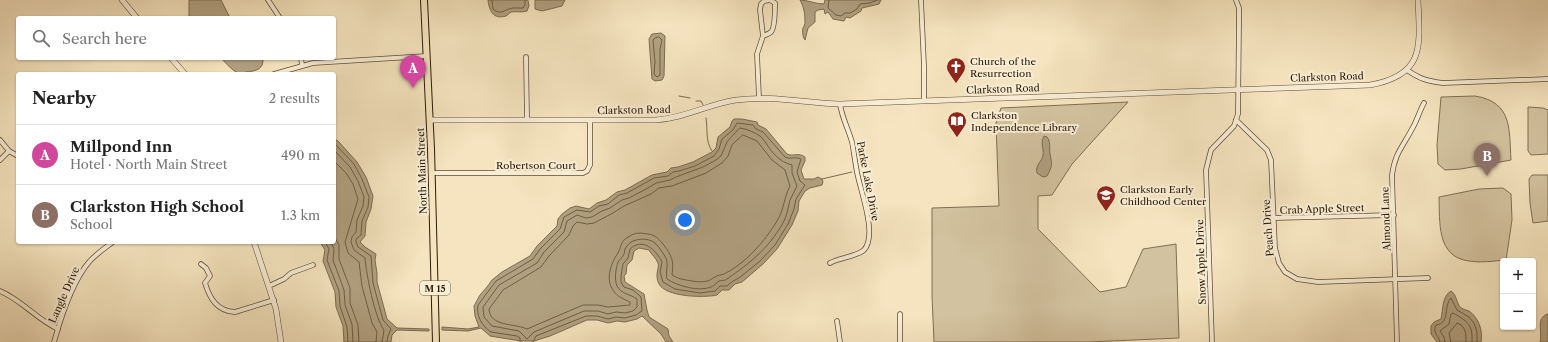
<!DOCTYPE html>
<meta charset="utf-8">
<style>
body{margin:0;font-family:"Libre Caslon Text",serif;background:#f2f2f2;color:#222}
.controls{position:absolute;right:12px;bottom:12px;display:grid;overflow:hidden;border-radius:4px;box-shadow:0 1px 3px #0004}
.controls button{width:36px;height:36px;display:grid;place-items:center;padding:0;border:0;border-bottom:1px solid #e0e0e0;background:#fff;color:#222;font:20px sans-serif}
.you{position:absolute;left:685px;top:220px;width:14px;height:14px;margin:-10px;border:3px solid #fff;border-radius:50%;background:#1a73e8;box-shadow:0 0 0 6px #1a73e833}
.badge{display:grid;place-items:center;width:26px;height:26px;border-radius:50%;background:#ea580c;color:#fff;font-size:13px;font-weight:700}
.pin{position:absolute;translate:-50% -33px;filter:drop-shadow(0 1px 2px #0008)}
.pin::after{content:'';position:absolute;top:21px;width:14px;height:12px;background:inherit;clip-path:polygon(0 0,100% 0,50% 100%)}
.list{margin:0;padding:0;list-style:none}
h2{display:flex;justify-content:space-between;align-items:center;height:52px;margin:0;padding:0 16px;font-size:17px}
h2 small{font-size:13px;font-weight:400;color:#767676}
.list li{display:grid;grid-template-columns:26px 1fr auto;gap:12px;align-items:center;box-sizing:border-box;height:60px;padding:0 16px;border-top:1px solid #e0e0e0}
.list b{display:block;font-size:15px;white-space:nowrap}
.list p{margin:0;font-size:13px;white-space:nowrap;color:#767676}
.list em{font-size:13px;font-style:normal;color:#767676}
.icon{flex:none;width:22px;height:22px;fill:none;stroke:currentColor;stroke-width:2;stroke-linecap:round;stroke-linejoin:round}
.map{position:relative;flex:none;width:1548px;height:342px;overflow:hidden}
.search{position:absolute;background:#fff;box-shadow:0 1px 3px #0004;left:16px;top:16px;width:320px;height:44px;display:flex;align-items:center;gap:10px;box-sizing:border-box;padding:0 14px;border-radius:4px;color:#767676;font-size:15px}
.panel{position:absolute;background:#fff;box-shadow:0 1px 3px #0004;left:16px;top:72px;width:320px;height:172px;border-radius:4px}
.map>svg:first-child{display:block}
</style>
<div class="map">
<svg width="1548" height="342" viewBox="0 0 1548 342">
<rect width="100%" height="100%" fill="#f5e4bf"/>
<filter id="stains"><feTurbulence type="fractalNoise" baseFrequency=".005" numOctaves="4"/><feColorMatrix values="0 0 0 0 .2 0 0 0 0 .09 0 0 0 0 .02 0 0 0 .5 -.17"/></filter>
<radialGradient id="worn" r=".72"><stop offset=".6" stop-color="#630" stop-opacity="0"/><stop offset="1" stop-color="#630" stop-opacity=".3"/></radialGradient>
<g fill="#d3c29f" stroke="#806e52">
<path d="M1475,96C1513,102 1509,130 1511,160L1461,169L1445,170L1438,164L1437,145L1441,97Z"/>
<polygon points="1128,102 1072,164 1052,195 1038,196 1038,229 1100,292 1126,287 1143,249 1176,244 1179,338 1088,342 934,342 932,296 932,208 999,206 996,123 1001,108"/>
<polygon points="1528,107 1543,108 1548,110 1548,154 1531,155 1528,151"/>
<polygon points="1532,175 1548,175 1548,221 1533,223 1530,203 1529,179"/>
<path d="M1503,188L1511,194L1512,220L1506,260C1494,261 1481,263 1469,261C1436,257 1440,221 1439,197L1479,189Z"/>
</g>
<g fill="#b1a080" stroke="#7c6b4f">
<polygon points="189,0 221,0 230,18 189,18"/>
<path d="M488,0H528L529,6L527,11C521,13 516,11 511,12C509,13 508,15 506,16C493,20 489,10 488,0Z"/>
<polygon points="535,0 565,0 562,6 542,11 535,9"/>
<path d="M800,0C808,0 815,4 824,4L825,0H881L879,4L862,8L861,11L850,18L846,17L844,21L833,19L828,12L825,14L824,9L818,10L815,12V22L808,28L805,40C803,38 802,31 803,28C804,26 805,24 805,22C805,14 804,7 800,0Z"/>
<polygon points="661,33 665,36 664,76 662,80 655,81 652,79 649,39 652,34"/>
<path d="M221,58H263C264,70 255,71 246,72C242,73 243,74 239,73C232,71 226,63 221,58Z"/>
<path d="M734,119H742L757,122L758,125L766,129L787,154C794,157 798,152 805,157V161L801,170L804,179H814L818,177L822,179L823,182L822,185L810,188L805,191L799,201L798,211L792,225L777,249L763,264L742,282L735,284L729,290H722L717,295C704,298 666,297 659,284C654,274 660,268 658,263C656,258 651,254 649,250L639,248L634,251L632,260L627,265L626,274L624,276L625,282L644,294L647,310L649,317L668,329L669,336L673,342H666L661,334L642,316L637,319L625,322L617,321L608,323L597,320H587L550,336L534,341H521L490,336L481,328L468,331L442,330V327L468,329L479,327L475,316L474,306L480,295L487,287L492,280L502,272L530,256L537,246L557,226L558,219L562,214L570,208L576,206L589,209L597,203L606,200L617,192L625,190L652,175L667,172L671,168L678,167L693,162L712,152L716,148L718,137L730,127L732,121Z"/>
<path d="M1044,136L1047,137C1051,142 1049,147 1050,154C1052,164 1053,165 1047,176L1043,177L1037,173C1035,165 1042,162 1043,155C1044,148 1040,143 1044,136Z"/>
<polygon points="334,139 338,141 357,162 366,177 373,196 371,209 366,222 365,236 360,242 365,247 376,254 375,260 377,273 377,282 387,319 397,328 429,329 429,331 397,330 392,335 391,342 344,342 343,326 336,307 335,292 323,261 325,250 320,242 334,242"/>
<path d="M1451,291C1457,295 1456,302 1460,307C1462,309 1466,310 1469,311C1479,318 1483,331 1481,342H1437L1431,334V326L1434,322L1441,319C1443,310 1442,296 1451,291Z"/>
<path d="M1548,314V342H1540C1543,332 1535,318 1548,314Z"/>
</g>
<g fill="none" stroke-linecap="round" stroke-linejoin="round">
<g stroke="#6e5e42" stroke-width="1">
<path d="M492,0L493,9C501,16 505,9 513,8C516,8 520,8 523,8L525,5V0"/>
<polyline points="829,0 828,8 836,15 841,16 845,13 850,13 857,9 860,4 870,3 877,0"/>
<polygon points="659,37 662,40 660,49 660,75 657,77 654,74 655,62 653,40 655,38"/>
<path d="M740,128C747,129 754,132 760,136C762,137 764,141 766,143C772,153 780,162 792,165V173L797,186C795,191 792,195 790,200C788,208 787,216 783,223C767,250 751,262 727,279C725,281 722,280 719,281C716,283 714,286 711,287C698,292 678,286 667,279C665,272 669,265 666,258C663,253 659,247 655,243C648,237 632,238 627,246C624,249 625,251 624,254C623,257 620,259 618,262C616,268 614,279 617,286C621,294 630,294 637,299V307L633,311L625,313L616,312L608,314L598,311H584L534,332L527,339L519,331L492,326L484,317L483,307L499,285L537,263L544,252L564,232L567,221L577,215L586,218L592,217L602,211L610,208L622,200L629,198L648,188L656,183L670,180L676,177L703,167L716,160L721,156L727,142Z"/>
<path d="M743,135L757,141L772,160L785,170L790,186C784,197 784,210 777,221C765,241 745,264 724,274C721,275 718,275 715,277C712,278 710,281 707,281C700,283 693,281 686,280C680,279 677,278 672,275C674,260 672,256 663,244C658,238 655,235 648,234C641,233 636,232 630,236C620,241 622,245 618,253C611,263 605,279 613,290C617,297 624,299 630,302V305L608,307L598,305H583L527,329C514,323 490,327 489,309L503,290L541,267L549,256L569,235L573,226L577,222L587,224L594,223L613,213L624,206L651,194L659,188L672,186L706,173L722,163L728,156L732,145Z"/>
<polyline points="334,143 354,164 362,179 369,197 368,207 362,221 361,235 356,239 356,242 358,247 371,256 373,283 383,320 391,329 388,336 387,342"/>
<path d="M334,150L350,167L358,181L364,197L363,206L357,220L356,232L352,237L351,242L354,250L365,258C366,273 375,319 384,330L382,342"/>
<polyline points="334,161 346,173 353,184 358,199 345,242 348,253 359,262 362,286 372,323 377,332 376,342"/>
<polyline points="334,236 339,245 339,259 350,288 350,303 358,325 359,342"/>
<polyline points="325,242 329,249 327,260 339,291 340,306 347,327 348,342"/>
<polyline points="331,242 334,249 333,260 344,290 345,305 352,324 353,342"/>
<path d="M520,342V338L517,336L491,332C482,326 476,316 478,305L496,281L533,259L540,249L560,229L564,217L577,210L590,212L599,206L608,204L619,195L627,193L654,178L668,176L673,172L679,171L695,166L714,156L719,149L722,139L733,130L737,123L753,125L756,129L763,132L785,157C790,160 795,156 801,159L797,172L800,181L805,185L796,199L794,209L788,224L775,245L760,261L739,278L733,281L727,286H720L715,291L700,293L675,289L663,282L660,272L662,262C656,250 643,237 630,249L628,258L623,264L621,276V282L624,287L633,290L641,297L642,311L636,315L625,318L616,317L608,319L597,316H586L536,336L533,342"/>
<path d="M1440,342C1439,335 1432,333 1436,325C1451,323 1443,306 1451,298L1457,310L1469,317L1474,323L1477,332V342"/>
<path d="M1445,342L1444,337L1440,331L1449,324L1451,314L1453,313C1467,321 1473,324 1472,342"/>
<path d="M1451,342L1449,333L1457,323C1466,326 1466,334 1466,342"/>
</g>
<g stroke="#7c6b4f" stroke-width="1">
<polyline points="679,96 690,98"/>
<polyline points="696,101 701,101 703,105"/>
<path d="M706,118C708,129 705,141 712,151"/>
<polyline points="822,179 852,172"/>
</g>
<defs>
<g id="minor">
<polyline points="268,0 280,18"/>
<polyline points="921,0 924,66 924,101"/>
<polyline points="526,57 527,119"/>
<polyline points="301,58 302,65"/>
<path d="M1407,70C1420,79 1427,81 1443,83L1548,79"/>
<polyline points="274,74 313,63 427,56"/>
<path d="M759,98L757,54L763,36L760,10L761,4L764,1L770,0L775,3C775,8 775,28 771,32C769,34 765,35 763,36"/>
<polyline points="1236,120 1267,150 1271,160 1275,248 1279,263 1285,272 1297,279 1318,282 1428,278"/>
<polyline points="0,140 9,151 18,156"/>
<polyline points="0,160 9,151"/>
<polyline points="432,173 583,173 587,171 590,165 590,120"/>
<polyline points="1274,218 1394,215"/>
<path d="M830,263C839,258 858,256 864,250C878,235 860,190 857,172C855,162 854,152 852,142C848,128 842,118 840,104"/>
<path d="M201,264L206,268L210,276L205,283C210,299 217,311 235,312L274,300"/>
<polyline points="269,286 284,279 291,273 313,265"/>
<path d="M0,291C22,300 36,319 58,329"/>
<polyline points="900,314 900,342"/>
<polyline points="837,321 840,342"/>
<path d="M54,342C61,317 72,282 89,262C96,254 105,248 113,242"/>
<polyline points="1212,342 1206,170 1211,150 1234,126 1238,114 1239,20 1239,8 1236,0"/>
<path d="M1397,342L1392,175C1395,153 1402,148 1412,129C1417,121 1419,112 1424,103"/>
</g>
<g id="tertiary">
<polyline points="122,0 137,18"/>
<polyline points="171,58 185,74"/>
<path d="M430,120H656C686,118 708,104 736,100C771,95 805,103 840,104L1370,85C1425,75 1420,47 1418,0"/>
<polyline points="254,242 276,309 281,342"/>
</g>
<polyline id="primary" points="424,0 431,149 436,342"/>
</defs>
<use href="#minor" stroke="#5e4d34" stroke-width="5.5"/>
<use href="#tertiary" stroke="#5e4d34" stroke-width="6"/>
<use href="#primary" stroke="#2c1b05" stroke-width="8"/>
<use href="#minor" stroke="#f8edd5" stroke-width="4"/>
<use href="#tertiary" stroke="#f8edd5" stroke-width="5"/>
<use href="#primary" stroke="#f5e4bf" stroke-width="6"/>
</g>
<defs>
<symbol id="church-pin" viewBox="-11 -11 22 30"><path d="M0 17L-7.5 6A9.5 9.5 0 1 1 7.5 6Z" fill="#8f2418" stroke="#f8edd5"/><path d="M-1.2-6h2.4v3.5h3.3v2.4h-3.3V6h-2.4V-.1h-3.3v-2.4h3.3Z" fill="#fff"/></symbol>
<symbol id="library-pin" viewBox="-11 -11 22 30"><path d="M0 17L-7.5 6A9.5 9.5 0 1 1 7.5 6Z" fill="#8f2418" stroke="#f8edd5"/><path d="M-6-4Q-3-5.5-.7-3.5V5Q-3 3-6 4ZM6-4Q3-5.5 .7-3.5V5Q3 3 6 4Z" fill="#fff"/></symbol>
<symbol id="school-pin" viewBox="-11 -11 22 30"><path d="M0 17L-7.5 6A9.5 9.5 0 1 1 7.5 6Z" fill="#8f2418" stroke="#f8edd5"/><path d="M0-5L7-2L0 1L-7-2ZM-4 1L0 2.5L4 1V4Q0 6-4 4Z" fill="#fff"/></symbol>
</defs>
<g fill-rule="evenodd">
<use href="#church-pin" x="945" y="56" width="22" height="30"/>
<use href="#library-pin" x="946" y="110" width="22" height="30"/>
<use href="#school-pin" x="1095" y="184" width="22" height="30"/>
</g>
<g text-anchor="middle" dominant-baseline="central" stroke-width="4" stroke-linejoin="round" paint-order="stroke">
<rect fill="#f8edd5" stroke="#695a43" stroke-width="1" x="420" y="281" width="30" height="14" rx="3"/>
<g font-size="9" font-weight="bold" fill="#2c1b05">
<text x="435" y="288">M 15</text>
</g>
<g font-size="10" fill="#2c1b05" stroke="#f8edd5" text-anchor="start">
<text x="970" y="61">Church of the<tspan x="970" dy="12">Resurrection</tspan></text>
<text x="971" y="115">Clarkston<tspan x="971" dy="12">Independence Library</tspan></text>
<text x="1120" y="189">Clarkston Early<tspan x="1120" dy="12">Childhood Center</tspan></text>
</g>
<g font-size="10" fill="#2c1b05" stroke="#f8edd5">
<text transform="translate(1327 77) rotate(-2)">Clarkston Road</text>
<text transform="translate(1003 89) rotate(-2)">Clarkston Road</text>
<text transform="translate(634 110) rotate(-1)">Clarkston Road</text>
<text x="536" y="165">Robertson Court</text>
<text transform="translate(422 171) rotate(-92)">North Main Street</text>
<text transform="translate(868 181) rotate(79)">Parke Lake Drive</text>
<text transform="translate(1322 209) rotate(-2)">Crab Apple Street</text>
<text transform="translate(1386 219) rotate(-92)">Almond Lane</text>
<text transform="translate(1268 228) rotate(-94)">Peach Drive</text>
<text transform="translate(1201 262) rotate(-92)">Snow Apple Drive</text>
<text transform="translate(64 295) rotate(-66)">Langle Drive</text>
</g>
</g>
<rect width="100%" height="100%" filter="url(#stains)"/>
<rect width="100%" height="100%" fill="url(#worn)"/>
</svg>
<div class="controls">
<button>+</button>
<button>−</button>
</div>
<div class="you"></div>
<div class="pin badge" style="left:413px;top:88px;background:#d1479c">A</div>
<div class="pin badge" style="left:1487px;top:176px;background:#8d6e63">B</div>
<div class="search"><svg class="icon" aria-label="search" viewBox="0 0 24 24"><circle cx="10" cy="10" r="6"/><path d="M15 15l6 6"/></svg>Search here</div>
<section class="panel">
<h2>Nearby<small>2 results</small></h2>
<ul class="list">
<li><span class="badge" style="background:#d1479c">A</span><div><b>Millpond Inn</b><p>Hotel · North Main Street</p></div><em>490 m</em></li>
<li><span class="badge" style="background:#8d6e63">B</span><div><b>Clarkston High School</b><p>School</p></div><em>1.3 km</em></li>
</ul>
</section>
</div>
